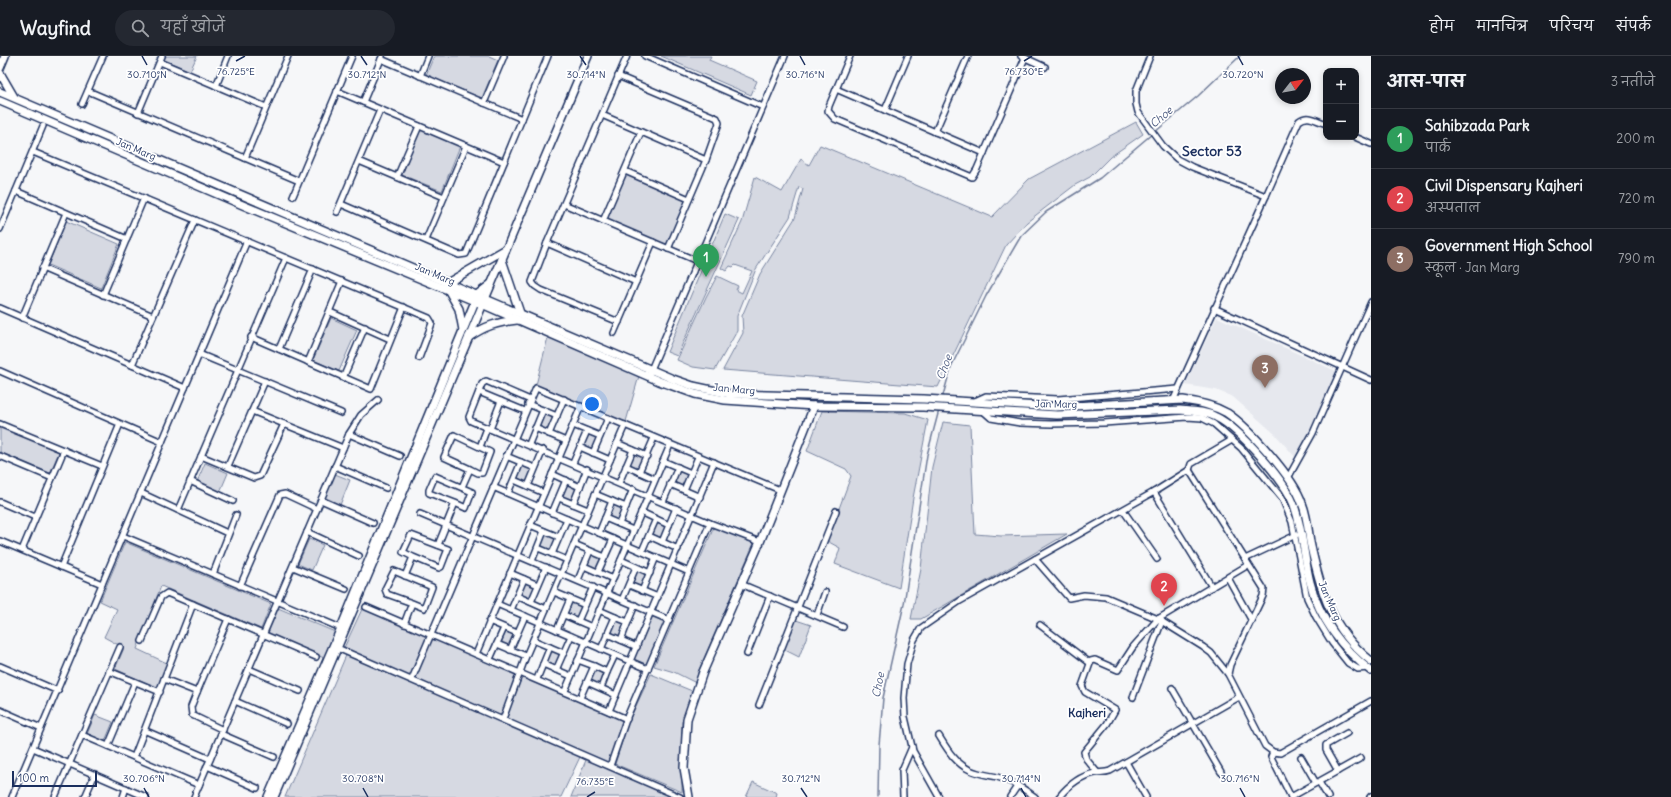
<!DOCTYPE html>
<html lang="hi">
<meta charset="utf-8">
<style>
body{margin:0;font-family:Delius,"Playpen Sans Deva",sans-serif;background:#242831;color:#f1f3f6}
.controls{position:absolute;right:12px;top:12px;display:grid;overflow:hidden;border-radius:8px;box-shadow:0 2px 6px #0003}
.controls button{width:36px;height:36px;display:grid;place-items:center;padding:0;border:0;border-bottom:1px solid #363941;background:#171b24;color:#f1f3f6;font:20px sans-serif}
.compass{position:absolute;left:1275px;top:12px;width:36px;height:36px;border-radius:50%;background:#171b24;box-shadow:0 2px 6px #0003;rotate:59deg}
.scale{position:absolute;left:12px;bottom:10px;width:85px;box-sizing:border-box;padding-left:4px;border:2px solid #1b2f5e;border-top:0;font-size:11px;line-height:14px;white-space:nowrap;color:#1b2f5e;-webkit-text-stroke:3px #fff;paint-order:stroke}
.you{position:absolute;left:592px;top:348px;width:14px;height:14px;margin:-10px;border:3px solid #fff;border-radius:50%;background:#1a73e8;box-shadow:0 0 0 6px #1a73e833}
.badge{display:grid;place-items:center;width:26px;height:26px;border-radius:50%;background:#919bb2;color:#fff;font-size:13px;font-weight:700}
.pin{position:absolute;translate:-50% -33px;filter:drop-shadow(0 1px 2px #0008)}
.pin::after{content:'';position:absolute;top:21px;width:14px;height:12px;background:inherit;clip-path:polygon(0 0,100% 0,50% 100%)}
.list{margin:0;padding:0;list-style:none}
h2{display:flex;justify-content:space-between;align-items:center;height:52px;margin:0;padding:0 16px;font-size:17px}
h2 small{font-size:13px;font-weight:400;color:#9ea1a6}
.list li{display:grid;grid-template-columns:26px 1fr auto;gap:12px;align-items:center;box-sizing:border-box;height:60px;padding:0 16px;border-top:1px solid #363941}
.list b{display:block;font-size:15px;white-space:nowrap}
.list p{margin:0;font-size:13px;white-space:nowrap;color:#9ea1a6}
.list em{font-size:13px;font-style:normal;color:#9ea1a6}
.icon{flex:none;width:22px;height:22px;fill:none;stroke:currentColor;stroke-width:2;stroke-linecap:round;stroke-linejoin:round}
.map{position:relative;flex:none;width:1371px;height:741px;overflow:hidden}
header{display:flex;align-items:center;gap:24px;box-sizing:border-box;height:56px;padding:0 20px;background:#171b24;border-bottom:1px solid #363941}
header strong{font-size:19px}
nav{display:flex;gap:22px;margin-inline-start:auto;font-size:14px}
.search{width:280px;height:36px;background:#242831;display:flex;align-items:center;gap:10px;box-sizing:border-box;padding:0 14px;border-radius:22px;color:#9ea1a6;font-size:15px}
main{display:flex}
aside{flex:1;background:#171b24}
.map>svg:first-child{display:block}
</style>
<header>
<strong>Wayfind</strong>
<div class="search"><svg class="icon" aria-label="search" viewBox="0 0 24 24"><circle cx="10" cy="10" r="6"/><path d="M15 15l6 6"/></svg>यहाँ खोजें</div>
<nav><a>होम</a><a>मानचित्र</a><a>परिचय</a><a>संपर्क</a></nav>
</header>
<main>
<div class="map">
<svg width="1371" height="741" viewBox="0 0 1371 741">
<rect width="100%" height="100%" fill="#f6f7f9"/>
<filter id="ink" filterUnits="userSpaceOnUse"><feTurbulence type="fractalNoise" baseFrequency=".025" numOctaves="2"/><feDisplacementMap in="SourceGraphic" scale="8" xChannelSelector="R" yChannelSelector="G"/><feConvolveMatrix kernelMatrix="1 2 1 2 8 2 1 2 1" color-interpolation-filters="sRGB"/></filter>
<g filter="url(#ink)">
<polygon fill="#e6e8ee" points="1217,261 1338,316 1296,402 1275,378 1233,341 1216,334 1185,329"/>
<g fill="#d6d9e2" stroke="#7884a0">
<polygon points="166,0 197,0 190,15 164,4"/>
<polygon points="434,0 489,0 498,4 482,42 426,19"/>
<polygon points="661,0 711,0 709,4 757,25 751,39"/>
<polygon points="1136,66 1143,78 1110,101 1090,121 1075,129 1027,166 1006,189 938,331 723,314 743,277 742,260 760,218 795,162 803,133 799,131 790,161 756,213 737,260 737,275 715,314 693,311 677,304 706,241 717,220 738,230 736,234 742,237 752,215 735,209 733,211 730,210 726,215 721,212 742,166 755,121 782,136 801,103 809,109 820,89 992,161 1029,123"/>
<polygon points="420,73 460,90 442,135 402,119"/>
<polygon points="625,115 689,143 668,193 603,165"/>
<polygon points="725,158 739,164 677,300 667,296"/>
<polygon points="66,165 119,188 101,232 48,209"/>
<polygon points="331,262 357,274 339,315 313,304"/>
<polygon points="550,273 641,313 625,369 535,333"/>
<polygon points="822,355 905,357 928,364 913,442 899,532 835,508 840,492 827,485 851,420 846,413 807,395"/>
<polygon points="544,356 555,361 549,376 538,371"/>
<polygon points="943,366 970,369 975,478 1001,480 1067,478 921,563 911,563 921,513 932,411"/>
<polygon points="0,370 59,396 50,417 0,396"/>
<polygon points="588,377 597,382 593,395 582,390"/>
<polygon points="634,396 644,401 638,414 628,409"/>
<polygon points="205,407 228,417 220,436 197,426"/>
<polygon points="522,408 533,413 526,427 516,422"/>
<polygon points="678,413 689,418 683,432 673,427"/>
<polygon points="335,418 350,424 340,449 325,442"/>
<polygon points="567,427 577,432 572,445 561,441"/>
<polygon points="613,448 623,452 617,466 607,461"/>
<polygon points="657,465 667,469 661,483 651,478"/>
<polygon points="714,471 754,487 698,616 696,627 674,616 654,610"/>
<polygon points="546,478 556,482 551,495 540,490"/>
<polygon points="309,483 323,489 312,514 298,508"/>
<polygon points="125,486 271,548 261,573 161,530 137,593 171,609 158,632 115,613 124,592 104,581 117,553 100,545"/>
<polygon points="592,497 603,502 597,514 586,509"/>
<polygon points="637,513 647,518 641,532 631,528"/>
<polygon points="525,525 536,530 530,544 519,539"/>
<polygon points="572,545 582,550 577,562 566,558"/>
<polygon points="363,551 627,664 606,712 675,741 571,741 586,704 580,701 561,741 285,741 347,597 343,594"/>
<polygon points="278,552 335,576 324,602 267,577"/>
<polygon points="651,556 669,564 648,613 630,605"/>
<polygon points="616,563 626,568 620,581 610,577"/>
<polygon points="796,564 811,569 799,601 783,593"/>
<polygon points="505,574 515,578 509,591 500,587"/>
<polygon points="551,593 561,598 555,611 546,607"/>
<polygon points="595,612 605,617 600,629 590,625"/>
<polygon points="651,618 692,635 682,666 682,736 615,708 628,667"/>
<polygon points="95,659 113,666 105,685 87,678"/>
<polygon points="753,726 777,737 776,741 746,741"/>
</g>
<g fill="none" stroke-linecap="round" stroke-linejoin="round">
<g stroke="#707c99" stroke-width="1.5">
<polyline points="1155,76 1198,40 1240,0"/>
<polyline points="942,343 951,311 986,240 1021,180 1046,156 1100,122 1152,78"/>
<polyline points="878,741 879,689 883,642 904,548 927,399 939,354"/>
</g>
<defs>
<g id="street">
<polyline points="645,0 763,51"/>
<polyline points="850,0 829,50 828,55 835,63 972,121 977,113 1025,2"/>
<polyline points="1021,0 1045,11"/>
<polyline points="1150,0 1136,35 1136,48 1138,56 1163,90 1177,103 1192,111 1266,140 1173,345"/>
<polyline points="381,3 522,63"/>
<polyline points="160,6 266,51"/>
<polyline points="420,20 428,0"/>
<polyline points="618,20 717,62 719,67 706,104 668,193"/>
<polyline points="216,30 228,0"/>
<polyline points="836,33 984,97"/>
<polyline points="88,35 299,125"/>
<polyline points="337,35 504,106"/>
<polyline points="363,46 382,1"/>
<polyline points="484,47 504,0"/>
<polyline points="82,48 103,0"/>
<polyline points="885,54 908,0"/>
<polyline points="138,57 162,0"/>
<polyline points="602,59 706,104"/>
<polyline points="935,76 968,0"/>
<polyline points="1355,81 1371,88"/>
<polyline points="33,96 429,262 432,267 431,270 419,302"/>
<polyline points="245,102 288,0"/>
<polyline points="359,105 444,141"/>
<polyline points="625,115 689,143"/>
<polyline points="397,121 419,70"/>
<polyline points="16,135 127,183"/>
<polyline points="293,140 352,0"/>
<path d="M1266,140L1299,65C1308,58 1316,64 1326,68"/>
<polyline points="341,148 459,199 466,198 548,0"/>
<polyline points="564,148 697,205"/>
<polyline points="337,156 380,54"/>
<polyline points="603,165 641,76"/>
<polyline points="0,173 43,70"/>
<polyline points="426,184 466,90"/>
<polyline points="547,187 636,226"/>
<polyline points="42,212 153,260"/>
<polyline points="103,239 144,142"/>
<polyline points="0,252 185,332"/>
<polyline points="1214,252 1371,324"/>
<polyline points="330,256 390,283"/>
<polyline points="22,262 66,157"/>
<polyline points="619,266 541,234 535,230 532,226 547,187 627,0"/>
<polyline points="614,277 653,186"/>
<polyline points="251,281 371,333 404,251"/>
<polyline points="279,293 313,213"/>
<polyline points="199,298 341,357"/>
<polyline points="308,306 342,225"/>
<polyline points="132,309 195,164"/>
<polyline points="0,315 162,386"/>
<polyline points="650,316 785,0"/>
<polyline points="343,322 365,271"/>
<polyline points="479,336 525,355"/>
<polyline points="530,344 486,325 482,328 469,361 471,365 710,467 760,486"/>
<polyline points="975,345 986,340 1058,343 1178,333"/>
<polyline points="528,348 557,360"/>
<polyline points="982,354 991,362 1020,367 1051,368 1104,367 1187,361 1202,362 1214,368 1241,392 1282,442 1292,466 1307,542 1316,561 1332,587 1348,607 1358,613 1368,612"/>
<polyline points="252,355 343,392"/>
<polyline points="0,368 102,410"/>
<polyline points="573,369 600,380"/>
<polyline points="535,372 566,385"/>
<polyline points="490,373 501,345"/>
<polyline points="349,378 400,400"/>
<polyline points="549,378 564,343"/>
<polyline points="617,387 647,400"/>
<polyline points="529,388 543,354"/>
<polyline points="480,391 487,372"/>
<polyline points="580,391 610,404"/>
<polyline points="593,397 608,362"/>
<polyline points="0,400 52,422"/>
<polyline points="201,400 254,422 260,420 284,368"/>
<polyline points="506,400 535,412"/>
<polyline points="663,405 691,417"/>
<polyline points="573,407 587,375"/>
<polyline points="228,410 265,325"/>
<polyline points="335,410 386,432"/>
<polyline points="626,410 655,423"/>
<polyline points="1189,414 1191,408 1232,384"/>
<polyline points="639,416 654,382"/>
<polyline points="552,418 580,431"/>
<polyline points="1288,422 1313,377 1371,246"/>
<polyline points="514,424 544,437"/>
<polyline points="190,425 233,445"/>
<polyline points="619,427 633,394"/>
<polyline points="670,428 700,441"/>
<polyline points="528,430 543,394"/>
<polyline points="462,431 470,413 444,401 454,379 490,396 482,417 478,417 470,413"/>
<polyline points="493,431 689,516"/>
<polyline points="684,434 698,401"/>
<polyline points="1154,436 1212,531"/>
<polyline points="141,437 225,476"/>
<polyline points="508,437 521,406"/>
<polyline points="595,438 626,451"/>
<polyline points="559,442 588,454"/>
<polyline points="321,444 373,467"/>
<polyline points="0,446 35,461"/>
<polyline points="663,446 678,411"/>
<polyline points="573,448 587,413"/>
<polyline points="178,454 286,202"/>
<polyline points="1123,454 1157,503"/>
<polyline points="641,456 669,469"/>
<polyline points="552,457 566,424"/>
<polyline points="420,458 669,564"/>
<polyline points="605,462 633,474"/>
<polyline points="619,468 633,433"/>
<polyline points="530,469 559,481"/>
<polyline points="307,476 359,500"/>
<polyline points="599,477 612,445"/>
<polyline points="123,480 343,573"/>
<polyline points="649,480 678,493"/>
<polyline points="0,485 102,528"/>
<polyline points="662,486 676,452"/>
<polyline points="574,488 605,501"/>
<polyline points="438,489 455,447 429,437 429,434 435,420 472,436 466,452 455,447"/>
<polyline points="538,492 567,504"/>
<polyline points="22,494 64,394"/>
<polyline points="642,495 656,463"/>
<polyline points="552,498 567,463"/>
<polyline points="1035,503 1069,542 1084,539 1106,541 1158,563 1133,591 1118,614 1095,604 1091,605 1082,630 1085,636 1115,654 1107,668 1084,696 1086,703 1097,716"/>
<polyline points="1245,503 1296,479"/>
<polyline points="621,504 650,517"/>
<polyline points="532,505 544,475"/>
<polyline points="584,510 613,523"/>
<polyline points="61,511 120,368"/>
<polyline points="293,511 346,533"/>
<polyline points="598,516 613,483"/>
<polyline points="510,517 538,529"/>
<polyline points="213,518 236,459"/>
<polyline points="405,520 413,501 403,496 411,479 448,493 441,511 439,512 413,501"/>
<polyline points="1228,522 1252,565"/>
<polyline points="578,524 590,495"/>
<polyline points="741,528 843,571"/>
<polyline points="629,529 658,541"/>
<polyline points="240,530 280,439 285,438 317,453"/>
<polyline points="642,535 656,501"/>
<polyline points="554,536 585,549"/>
<polyline points="517,540 546,553"/>
<polyline points="622,544 636,511"/>
<polyline points="531,546 546,511"/>
<polyline points="497,548 648,613"/>
<polyline points="366,551 627,663"/>
<polyline points="511,554 524,523"/>
<polyline points="599,554 615,561"/>
<polyline points="564,559 592,571"/>
<polyline points="817,559 825,536"/>
<polyline points="489,565 517,577"/>
<polyline points="578,565 593,531"/>
<polyline points="404,568 412,547 387,538 385,533 394,515 432,531 424,552 412,547"/>
<polyline points="1040,569 1090,607"/>
<polyline points="557,574 570,543"/>
<polyline points="607,578 637,591"/>
<polyline points="533,584 564,597"/>
<polyline points="621,584 628,566"/>
<polyline points="142,585 161,541 167,537 316,601"/>
<polyline points="497,588 526,600"/>
<polyline points="335,591 680,741"/>
<polyline points="601,593 615,561 628,566 635,549"/>
<polyline points="510,594 525,560"/>
<polyline points="476,598 581,350"/>
<polyline points="747,598 770,540"/>
<polyline points="490,603 504,572"/>
<polyline points="578,604 594,610"/>
<polyline points="543,608 571,620"/>
<polyline points="0,610 58,635"/>
<polyline points="249,613 300,635"/>
<polyline points="556,614 571,580"/>
<polyline points="109,615 160,636"/>
<polyline points="1228,618 1211,597 1203,591 1158,563 1248,509"/>
<polyline points="164,623 193,548"/>
<polyline points="412,623 536,332 780,434"/>
<polyline points="537,623 550,591"/>
<polyline points="587,626 616,639"/>
<polyline points="601,632 607,616"/>
<polyline points="1172,632 1221,716"/>
<polyline points="565,635 670,389"/>
<polyline points="197,636 191,651 192,659 223,674"/>
<polyline points="1133,641 1162,565"/>
<polyline points="580,642 594,610 607,616 615,599"/>
<polyline points="235,645 287,668"/>
<polyline points="759,649 836,455"/>
<polyline points="0,654 41,672"/>
<polyline points="609,655 714,406"/>
<polyline points="503,663 526,600 625,369"/>
<polyline points="146,675 210,703"/>
<polyline points="221,678 274,701"/>
<polyline points="82,679 199,729"/>
<path d="M939,680C947,693 955,707 970,714C978,718 988,719 997,721C1012,725 1023,732 1035,741"/>
<polyline points="108,690 135,626"/>
<polyline points="33,692 146,741"/>
<polyline points="1273,696 1271,701 1291,741"/>
<polyline points="134,701 164,623 197,636 228,563"/>
<polyline points="1301,701 1316,727"/>
<polyline points="1126,706 1146,741"/>
<polyline points="207,710 257,732"/>
<polyline points="610,710 627,661 710,467"/>
<polyline points="1338,715 1326,694 1326,689 1347,677"/>
<polyline points="1319,726 1328,741"/>
<polyline points="12,741 247,185"/>
<polyline points="55,741 120,591"/>
<polyline points="85,741 95,718"/>
<polyline points="123,741 126,732"/>
<polyline points="194,741 349,378 361,359 378,344"/>
<polyline points="903,741 902,714 912,691"/>
<polyline points="939,741 913,695 905,661 904,642 907,608 914,584 921,572 960,545 1154,436 1189,414 1264,533 1263,540 1230,609 1228,618 1265,690 1273,696 1280,697 1371,645"/>
<polyline points="1010,741 1018,729"/>
<path d="M1059,741C1068,730 1080,720 1095,717C1100,716 1105,717 1110,715L1239,641"/>
<polyline points="1291,741 1361,702"/>
<polyline points="1370,741 1371,740"/>
</g>
<g id="secondary">
<polyline points="0,12 5,0"/>
<polyline points="0,17 14,41"/>
<path d="M0,36L673,323L693,330L730,338L924,343L1055,351L1183,344C1198,346 1213,349 1227,357C1249,372 1294,422 1302,447C1307,459 1308,473 1310,486C1320,533 1331,574 1371,605"/>
<path d="M0,45L245,150L484,249L659,325L695,338L725,344L814,350L923,351L1057,359L1180,354C1192,355 1205,355 1216,361C1239,372 1288,427 1295,452C1303,476 1304,502 1310,526C1319,562 1342,593 1371,615"/>
<polyline points="502,204 520,257"/>
<polyline points="449,226 506,193"/>
<polyline points="449,235 459,253 463,274"/>
<path d="M469,281C485,270 498,266 517,264"/>
<polyline points="268,741 341,572 478,238 491,228"/>
<polyline points="274,741 588,0"/>
<polyline points="689,741 684,712 687,663 703,616 760,486 814,350"/>
</g>
</defs>
<use href="#street" stroke="#1b2f5e" stroke-width="8"/>
<use href="#secondary" stroke="#1b2f5e" stroke-width="10"/>
<use href="#street" stroke="#fff" stroke-width="5"/>
<use href="#secondary" stroke="#fff" stroke-width="7"/>
</g>
</g>
<path fill="none" stroke="#1b2f5e" stroke-width="1.5" d="M142,0L147,9M361,0L367,9M580,0L586,9M800,0L805,9M1238,0L1243,9M236,5L245,0M1024,5L1032,0M144,732L149,741M363,732L368,741M801,732L807,741M1021,732L1026,741M1240,732L1245,741M587,741L595,736"/>
<g text-anchor="middle" dominant-baseline="central" stroke-width="3.5" stroke-linejoin="round" paint-order="stroke">
<g font-size="10" fill="#1b2f5e" stroke="#fff">
<text transform="translate(136 93) rotate(23)">Jan Marg</text>
<text transform="translate(435 218) rotate(23)">Jan Marg</text>
<text transform="translate(734 333) rotate(5)">Jan Marg</text>
<text transform="translate(1056 348) rotate(1)">Jan Marg</text>
<text transform="translate(1330 545) rotate(66)">Jan Marg</text>
</g>
<g font-size="11" font-style="italic" fill="#4d5c81" stroke="#fff">
<text transform="translate(1161 61) rotate(-40)">Choe</text>
<text transform="translate(944 311) rotate(-69)">Choe</text>
<text transform="translate(878 629) rotate(-79)">Choe</text>
</g>
<g font-size="12" font-weight="bold" fill="#1b2f5e" stroke="#fff">
<text x="1087" y="656">Kajheri</text>
</g>
<g font-size="14" font-weight="bold" fill="#1b2f5e" stroke="#fff">
<text x="1212" y="95">Sector 53</text>
</g>
</g>
<g font-size="10" text-anchor="middle" fill="#1b2f5e" stroke="#fff" stroke-width="3.5" stroke-linejoin="round" paint-order="stroke">
<text x="236" y="19">76.725°E</text>
<text x="1024" y="19">76.730°E</text>
<text x="147" y="22">30.710°N</text>
<text x="367" y="22">30.712°N</text>
<text x="586" y="22">30.714°N</text>
<text x="805" y="22">30.716°N</text>
<text x="1243" y="22">30.720°N</text>
<text x="144" y="726">30.706°N</text>
<text x="363" y="726">30.708°N</text>
<text x="801" y="726">30.712°N</text>
<text x="1021" y="726">30.714°N</text>
<text x="1240" y="726">30.716°N</text>
<text x="595" y="729">76.735°E</text>
</g>
</svg>
<div class="controls">
<button>+</button>
<button>−</button>
</div>
<svg class="compass" viewBox="-18 -18 36 36"><path d="M0-13l5 13h-10z" fill="#e53935"/><path d="M0 13l5-13h-10z" fill="#9ea1a6"/></svg>
<div class="scale">100 m</div>
<div class="you"></div>
<div class="pin badge" style="left:706px;top:221px;background:#2e9e5b">1</div>
<div class="pin badge" style="left:1164px;top:550px;background:#e0444e">2</div>
<div class="pin badge" style="left:1265px;top:332px;background:#8d6e63">3</div>
</div>
<aside>
<h2>आस-पास<small>3 नतीजे</small></h2>
<ul class="list">
<li><span class="badge" style="background:#2e9e5b">1</span><div><b>Sahibzada Park</b><p>पार्क</p></div><em>200 m</em></li>
<li><span class="badge" style="background:#e0444e">2</span><div><b>Civil Dispensary Kajheri</b><p>अस्पताल</p></div><em>720 m</em></li>
<li><span class="badge" style="background:#8d6e63">3</span><div><b>Government High School</b><p>स्कूल · Jan Marg</p></div><em>790 m</em></li>
</ul>
</aside>
</main>
